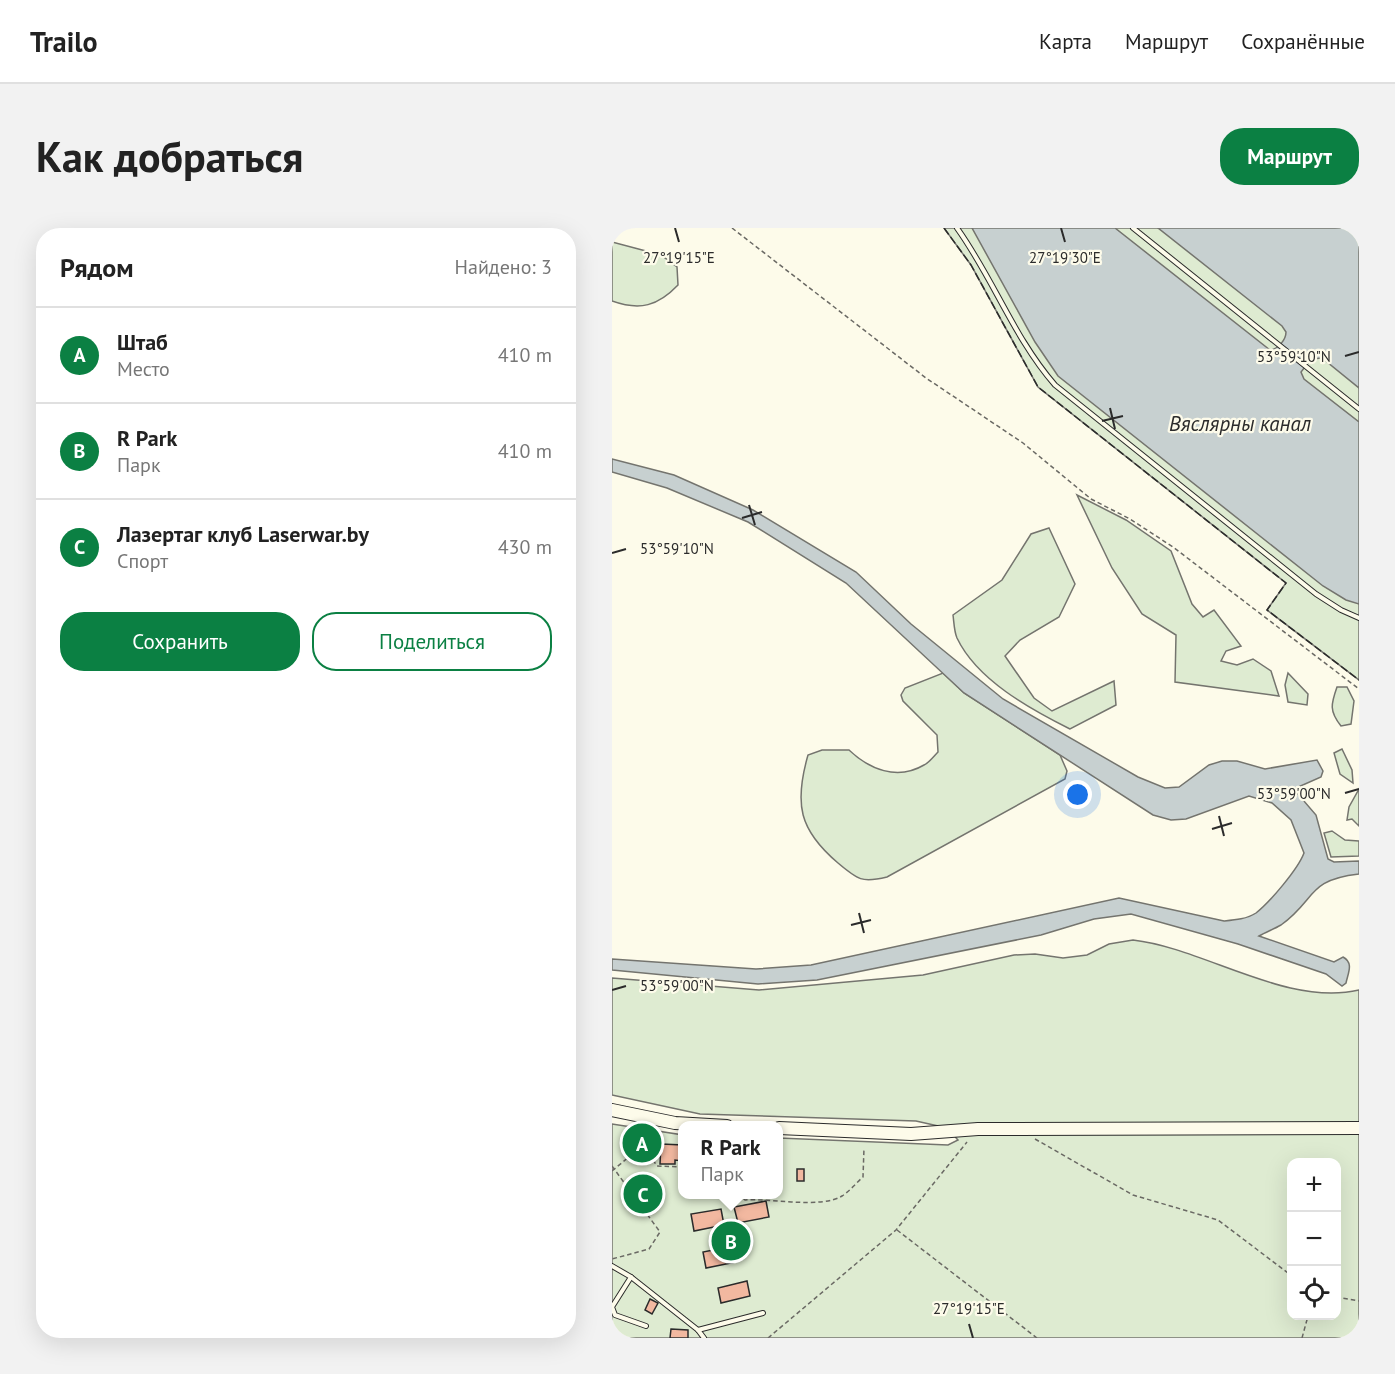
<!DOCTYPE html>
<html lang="ru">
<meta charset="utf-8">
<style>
body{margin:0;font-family:"PT Sans",sans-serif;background:#f2f2f2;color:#222}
.controls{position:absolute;right:18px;bottom:18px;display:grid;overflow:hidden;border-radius:12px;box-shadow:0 6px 24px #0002}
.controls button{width:54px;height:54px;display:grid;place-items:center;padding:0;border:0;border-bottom:2px solid #e0e0e0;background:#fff;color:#222;font:30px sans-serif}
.you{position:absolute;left:466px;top:567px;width:21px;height:21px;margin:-15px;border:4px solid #fff;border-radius:50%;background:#1a73e8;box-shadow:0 0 0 9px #1a73e833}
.badge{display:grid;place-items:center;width:39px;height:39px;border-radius:50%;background:#0b8043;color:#fff;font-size:20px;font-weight:700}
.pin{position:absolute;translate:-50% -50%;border:3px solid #fff;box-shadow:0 2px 6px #0006}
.popup{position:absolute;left:66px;top:893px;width:105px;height:78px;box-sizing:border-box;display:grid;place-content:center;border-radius:12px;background:#fff;filter:drop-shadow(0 2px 4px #0005);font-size:20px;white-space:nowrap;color:#767676}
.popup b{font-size:22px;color:#222}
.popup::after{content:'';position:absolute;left:50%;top:100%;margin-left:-12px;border:12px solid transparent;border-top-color:#fff}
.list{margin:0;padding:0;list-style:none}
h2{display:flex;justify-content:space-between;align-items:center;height:78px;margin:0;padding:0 24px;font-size:26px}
h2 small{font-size:20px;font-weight:400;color:#767676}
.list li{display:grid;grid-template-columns:39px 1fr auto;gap:18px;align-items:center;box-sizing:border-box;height:96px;padding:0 24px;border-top:2px solid #e0e0e0}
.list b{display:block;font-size:22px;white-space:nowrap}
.list p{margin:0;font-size:20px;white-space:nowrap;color:#767676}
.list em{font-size:20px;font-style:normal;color:#767676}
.actions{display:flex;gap:12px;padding:18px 24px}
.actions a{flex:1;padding:14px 0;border:2px solid #0b8043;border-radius:24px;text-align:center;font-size:21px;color:#0b8043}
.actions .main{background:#0b8043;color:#fff}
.icon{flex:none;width:33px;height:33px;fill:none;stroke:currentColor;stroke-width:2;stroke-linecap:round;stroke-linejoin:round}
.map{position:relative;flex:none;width:747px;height:1110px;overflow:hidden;border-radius:24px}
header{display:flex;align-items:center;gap:36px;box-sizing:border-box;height:84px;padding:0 30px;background:#fff;border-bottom:2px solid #e0e0e0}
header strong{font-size:28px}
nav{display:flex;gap:33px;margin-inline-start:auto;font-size:21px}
.intro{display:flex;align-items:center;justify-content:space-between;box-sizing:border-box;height:144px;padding:0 36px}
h1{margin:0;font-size:42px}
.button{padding:15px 27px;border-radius:24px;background:#0b8043;color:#fff;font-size:21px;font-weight:700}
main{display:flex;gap:36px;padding:0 36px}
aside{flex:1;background:#fff;border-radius:24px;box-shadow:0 6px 24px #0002}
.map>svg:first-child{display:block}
</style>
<header>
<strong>Trailo</strong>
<nav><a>Карта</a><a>Маршрут</a><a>Сохранённые</a></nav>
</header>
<div class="intro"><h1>Как добраться</h1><a class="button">Маршрут</a></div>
<main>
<aside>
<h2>Рядом<small>Найдено: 3</small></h2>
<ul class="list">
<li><span class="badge">A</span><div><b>Штаб</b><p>Место</p></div><em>410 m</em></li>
<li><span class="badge">B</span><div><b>R Park</b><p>Парк</p></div><em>410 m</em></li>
<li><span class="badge">C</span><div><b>Лазертаг клуб Laserwar.by</b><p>Спорт</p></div><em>430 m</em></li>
</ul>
<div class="actions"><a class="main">Сохранить</a><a>Поделиться</a></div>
</aside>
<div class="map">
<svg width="747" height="1110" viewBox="0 0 747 1110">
<rect width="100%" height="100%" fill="#fdfbea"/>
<g fill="#deebd1" stroke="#74746e" stroke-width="1.5" fill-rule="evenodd">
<polygon points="332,0 747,0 747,452 655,382 674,355 426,159 359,37"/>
<path d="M0,14L49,27L65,39L66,57C46,78 28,83 0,73Z"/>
<polygon points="465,267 514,292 559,323 580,376 591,389 602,382 629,418 614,423 609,433 625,437 641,431 659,443 667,468 563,454 564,407 530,386 500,340"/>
<path d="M437,300L463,356L447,389L408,412L393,428L422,470L440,483L502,453L504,477L458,501C418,481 365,452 345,410C342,403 342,394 341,387L390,352L419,306Z"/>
<path d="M331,445L352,465L448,527L455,543L453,551L275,649C250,655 246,652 226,635C187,602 182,576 196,527L210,522H237C257,541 285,553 312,537C317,535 322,528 326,524L325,507L291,473L289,467L293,460Z"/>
<polygon points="676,445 696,466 695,477 676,474 673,457"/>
<path d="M725,459H735L742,473L739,496L729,498C717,483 719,476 725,459Z"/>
<polygon points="730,521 740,542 741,555 728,546 722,525"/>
<polygon points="747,561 747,598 740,591 735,592 737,579"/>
<polygon points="720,603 733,612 747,613 747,628 719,629 712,605"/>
<path d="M521,712C592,720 674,779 747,762V1110H0V896L71,907V966H167V910L336,917L346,912L335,900L304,893L88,886L0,867V750L147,762L311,747L402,727L423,726L451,730L475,727L497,716ZM680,934H724V1088H680Z"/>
</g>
<g fill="#c7d0d0" stroke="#74746e" stroke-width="1.5">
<path d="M360,0H503L658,122C666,121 674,112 674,104L670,98L546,0H747V160L710,130L699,131L689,144L692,151L747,194V376L734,372L711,358L446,148L423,114Z"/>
<path d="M0,231L62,247L141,282L244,344L299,396L391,471L526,549L553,560L567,559L597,537L610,533H625L653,541L705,532L711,543L709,549L684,560L685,565L704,587L716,631L722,634L747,633V646C694,652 705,671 669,697C662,701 654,704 647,708L722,734L731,729C742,735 736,745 734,755L730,758L714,746L626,716L519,686L482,691L429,707L205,752L146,756L0,742V731L144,741L199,737L507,670L612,693C623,692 635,691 644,685C658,674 686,641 692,625L679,592L660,575L637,568L574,591L559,592L541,587L352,465L234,355L136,294L55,260L0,244Z"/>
</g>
<g fill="#f2b8a0" stroke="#2b2b2b" stroke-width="1.5">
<polygon points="24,911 37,912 37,920 23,918"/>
<polygon points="49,916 71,917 71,933 63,932 63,936 48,936"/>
<rect x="185" y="941" width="7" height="12"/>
<polygon points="154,973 157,989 126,995 122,979"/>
<polygon points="109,981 112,997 82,1003 79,986"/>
<polygon points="121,1018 124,1034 94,1040 91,1024"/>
<polygon points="129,1019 131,1031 124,1032 122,1020"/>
<polygon points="135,1053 138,1068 109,1075 106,1060"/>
<polygon points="38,1071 46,1075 40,1086 33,1082"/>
<polygon points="59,1101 76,1102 76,1110 58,1110"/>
</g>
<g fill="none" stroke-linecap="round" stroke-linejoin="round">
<defs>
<g id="lane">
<path d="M345,0C381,50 402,110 443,157L704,366L729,382L747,390"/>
<polyline points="521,0 747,181"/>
<polyline points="0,1038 19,1049 86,1102 92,1110"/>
<polyline points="19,1049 0,1079 3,1087 34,1098"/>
<polyline points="86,1102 151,1085"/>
</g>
<g id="secondary">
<polyline points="0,882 63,895 115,898"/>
<polyline points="167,900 299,906 366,901 747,900"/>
</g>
</defs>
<use href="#lane" stroke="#2b2b2b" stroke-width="6"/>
<use href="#secondary" stroke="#2b2b2b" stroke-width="14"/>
<g stroke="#6a6964" stroke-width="1.5" stroke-dasharray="4.5 3" stroke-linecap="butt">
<polyline points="120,0 314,150 411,215 479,271 518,291 561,319 747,461"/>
<polyline points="423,911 521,967 606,992 680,1048"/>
<polyline points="37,924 49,924"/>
<polyline points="0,938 48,1004 37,1021 0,1031"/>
<polyline points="0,943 24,923 36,924 45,938 71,939"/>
<path d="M126,966L133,972C157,970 209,981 230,968C238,963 244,955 251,949L252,920"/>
<polyline points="285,1002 425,1110"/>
<polyline points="724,1069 747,1073"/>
<polyline points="156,1110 284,1002 355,914"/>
<polyline points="690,1110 696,1088"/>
</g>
<use href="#lane" stroke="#fdfbea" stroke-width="4"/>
<use href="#secondary" stroke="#fdfbea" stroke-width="12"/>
<polyline stroke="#2b2b2b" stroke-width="1.5" stroke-dasharray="8 3" stroke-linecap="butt" points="332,0 359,37 426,159 674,355 655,382 747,452"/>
</g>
<path fill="none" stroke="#2b2b2b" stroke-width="2" d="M63,0L67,14M449,0L453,14M733,128L747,124M498,180L503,201M490,193L511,188M137,277L143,297M130,290L150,284M0,325L14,321M733,565L747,561M607,588L612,608M600,601L620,595M247,685L252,705M239,697L259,692M0,762L14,758M357,1096L361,1110"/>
<g text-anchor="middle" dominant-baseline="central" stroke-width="4.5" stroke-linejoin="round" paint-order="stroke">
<g font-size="21" font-style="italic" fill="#2b2b2b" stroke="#fdfbea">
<text x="628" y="195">Вяслярны канал</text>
</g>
</g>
<g font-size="15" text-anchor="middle" fill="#2b2b2b" stroke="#fdfbea" stroke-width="4.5" stroke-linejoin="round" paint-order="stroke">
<text x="67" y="35">27°19'15"E</text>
<text x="453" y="35">27°19'30"E</text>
<text x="682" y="134">53°59'10"N</text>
<text x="65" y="326">53°59'10"N</text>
<text x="682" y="571">53°59'00"N</text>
<text x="65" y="763">53°59'00"N</text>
<text x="357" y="1086">27°19'15"E</text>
</g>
</svg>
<div class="controls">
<button>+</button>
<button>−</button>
<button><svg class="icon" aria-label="locate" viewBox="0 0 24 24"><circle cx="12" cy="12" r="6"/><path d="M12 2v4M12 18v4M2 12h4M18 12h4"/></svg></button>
</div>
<div class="you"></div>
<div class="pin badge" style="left:30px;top:915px">A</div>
<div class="pin badge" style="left:119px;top:1013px">B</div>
<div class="popup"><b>R Park</b>Парк</div>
<div class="pin badge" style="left:31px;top:966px">C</div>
</div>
</main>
